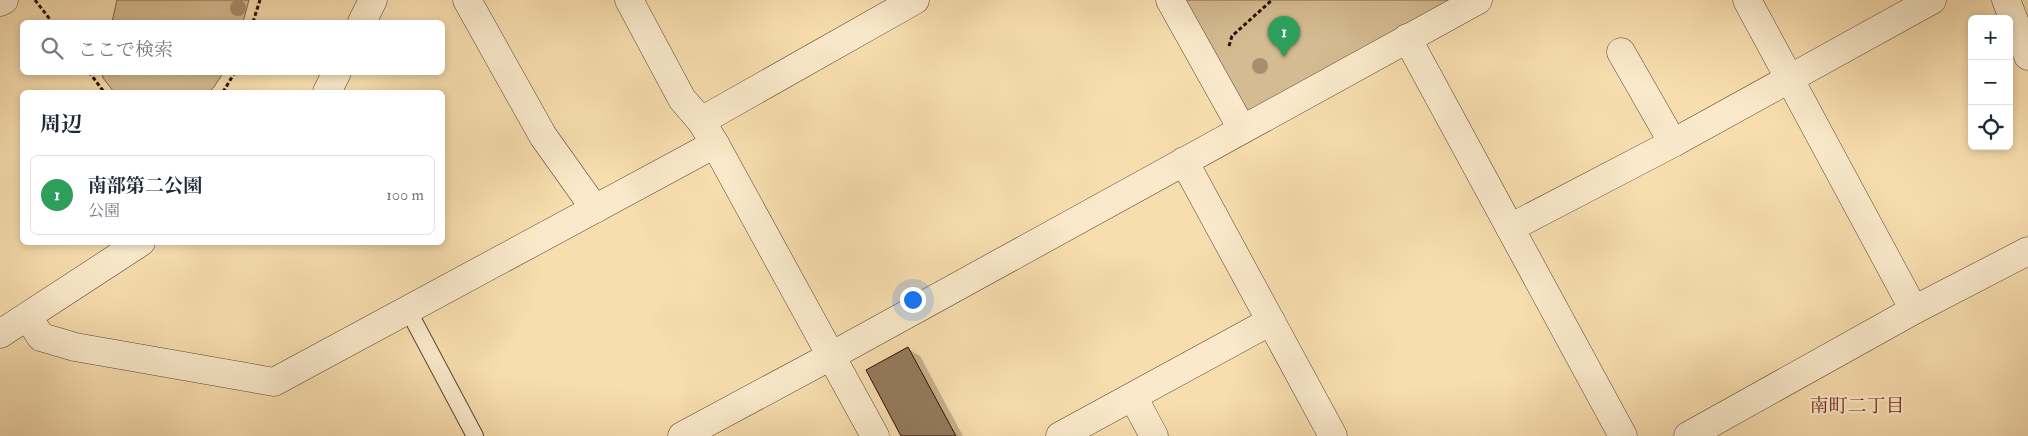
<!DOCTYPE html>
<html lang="ja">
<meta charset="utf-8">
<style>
body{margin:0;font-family:"IM FELL Double Pica","Noto Serif JP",serif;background:#f6f6f7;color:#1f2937}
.controls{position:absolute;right:15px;top:15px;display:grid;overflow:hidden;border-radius:8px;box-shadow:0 2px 8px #0003}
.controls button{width:45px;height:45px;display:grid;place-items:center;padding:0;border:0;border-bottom:1px solid #e0e1e3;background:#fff;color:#1f2937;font:25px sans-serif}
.you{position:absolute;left:912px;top:299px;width:18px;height:18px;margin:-12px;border:4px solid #fff;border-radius:50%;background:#1a73e8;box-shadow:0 0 0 8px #1a73e833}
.badge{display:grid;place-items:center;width:32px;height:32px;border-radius:50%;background:#8f2418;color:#fff;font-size:16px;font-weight:700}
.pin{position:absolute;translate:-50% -41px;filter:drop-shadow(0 1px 2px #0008)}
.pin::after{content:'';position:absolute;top:26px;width:18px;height:15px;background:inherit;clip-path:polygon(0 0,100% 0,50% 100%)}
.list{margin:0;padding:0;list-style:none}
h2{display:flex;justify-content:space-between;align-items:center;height:65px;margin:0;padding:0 20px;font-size:21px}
h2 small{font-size:16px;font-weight:400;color:#747a83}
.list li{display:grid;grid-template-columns:32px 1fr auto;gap:15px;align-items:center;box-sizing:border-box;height:80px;margin:0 10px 10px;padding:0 10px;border:1px solid #e0e1e3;border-radius:8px}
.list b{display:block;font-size:19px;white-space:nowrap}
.list p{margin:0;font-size:16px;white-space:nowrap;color:#747a83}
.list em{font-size:16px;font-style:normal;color:#747a83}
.icon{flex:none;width:28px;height:28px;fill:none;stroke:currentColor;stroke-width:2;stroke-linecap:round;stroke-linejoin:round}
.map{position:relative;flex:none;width:2028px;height:436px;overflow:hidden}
.search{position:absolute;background:#fff;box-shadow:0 2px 8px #0003;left:20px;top:20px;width:425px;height:55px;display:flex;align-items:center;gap:12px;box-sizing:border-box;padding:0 18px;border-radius:8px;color:#747a83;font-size:19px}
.panel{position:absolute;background:#fff;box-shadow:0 2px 8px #0003;left:20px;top:90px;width:425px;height:155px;border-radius:8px}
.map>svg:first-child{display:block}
</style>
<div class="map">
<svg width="2028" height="436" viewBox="0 0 2028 436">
<rect width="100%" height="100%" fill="#f8deaf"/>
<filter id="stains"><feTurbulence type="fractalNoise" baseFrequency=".004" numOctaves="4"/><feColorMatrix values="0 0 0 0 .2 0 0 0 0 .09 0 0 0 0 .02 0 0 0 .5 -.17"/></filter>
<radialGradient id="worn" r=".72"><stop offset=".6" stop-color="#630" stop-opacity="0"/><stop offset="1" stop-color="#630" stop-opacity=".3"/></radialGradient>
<g fill="#d5bb92" stroke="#7f664c">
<polygon points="117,0 249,0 243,22 112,22"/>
<polygon points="1183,0 1458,0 1247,113"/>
<polygon points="102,73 102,72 223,73 214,87 209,92 114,92 103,78"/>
</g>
<polygon fill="#0003" points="908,349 920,356 963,436 903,436"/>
<polygon fill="#957b5d" stroke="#291005" points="908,347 956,436 901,436 866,370"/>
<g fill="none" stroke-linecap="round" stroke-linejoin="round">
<defs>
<polyline id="service" points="408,310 475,436"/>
<g id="minor">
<polyline points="467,0 543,136 595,209"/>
<polyline points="629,0 682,99 701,121 715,144 875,436"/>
<polyline points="1170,0 1242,129"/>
<polyline points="1747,0 1914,310"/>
<polyline points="2006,0 2028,56"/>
<polyline points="0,2 4,0"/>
<polyline points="362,22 373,0"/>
<polyline points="1407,38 1623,436"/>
<polyline points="1621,52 1673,143"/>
<polyline points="327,92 337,72"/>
<polyline points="701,121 915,0"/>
<polyline points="1184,161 1333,436"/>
<polyline points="1510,228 1673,143 1932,0"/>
<polyline points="28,317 41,337 75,347 274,382 715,144"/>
<polyline points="0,334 141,242"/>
<polyline points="1133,397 1154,436"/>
<polyline points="682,436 831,356 1478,0"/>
<polyline points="1060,436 1271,321"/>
<polyline points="1688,436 1914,310 2028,251"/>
</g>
</defs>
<use href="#service" stroke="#5d4430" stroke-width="18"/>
<use href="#minor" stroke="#5d4430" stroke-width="29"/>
<g stroke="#291005" stroke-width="3" stroke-dasharray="4 2.5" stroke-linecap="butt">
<polyline points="35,0 52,22"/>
<polyline points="253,22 260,0"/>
<polyline points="1229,46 1232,36 1272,0"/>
<polyline points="89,72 104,92"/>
<polyline points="223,92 235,72"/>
</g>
<use href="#service" stroke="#faeacb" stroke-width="16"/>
<use href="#minor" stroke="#faeacb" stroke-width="28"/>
</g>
<g fill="#a78e6c">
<circle cx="238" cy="8" r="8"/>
<circle cx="1260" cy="66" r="8"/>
</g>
<g text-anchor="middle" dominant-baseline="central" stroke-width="4.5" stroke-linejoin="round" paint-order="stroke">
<g font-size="19" fill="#7a1f14" stroke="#faeacb">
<text x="1857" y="406">南町二丁目</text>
</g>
</g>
<rect width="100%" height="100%" filter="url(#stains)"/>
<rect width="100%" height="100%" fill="url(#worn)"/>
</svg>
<div class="controls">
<button>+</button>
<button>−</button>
<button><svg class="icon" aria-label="locate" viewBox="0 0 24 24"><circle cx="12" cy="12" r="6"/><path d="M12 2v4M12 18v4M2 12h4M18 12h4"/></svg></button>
</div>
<div class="you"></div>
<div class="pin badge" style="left:1284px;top:57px;background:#2e9e5b">1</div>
<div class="search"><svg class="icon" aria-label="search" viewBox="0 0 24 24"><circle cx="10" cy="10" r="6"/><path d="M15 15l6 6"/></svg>ここで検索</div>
<section class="panel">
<h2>周辺<small></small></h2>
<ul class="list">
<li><span class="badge" style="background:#2e9e5b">1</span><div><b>南部第二公園</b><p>公園</p></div><em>100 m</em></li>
</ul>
</section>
</div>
